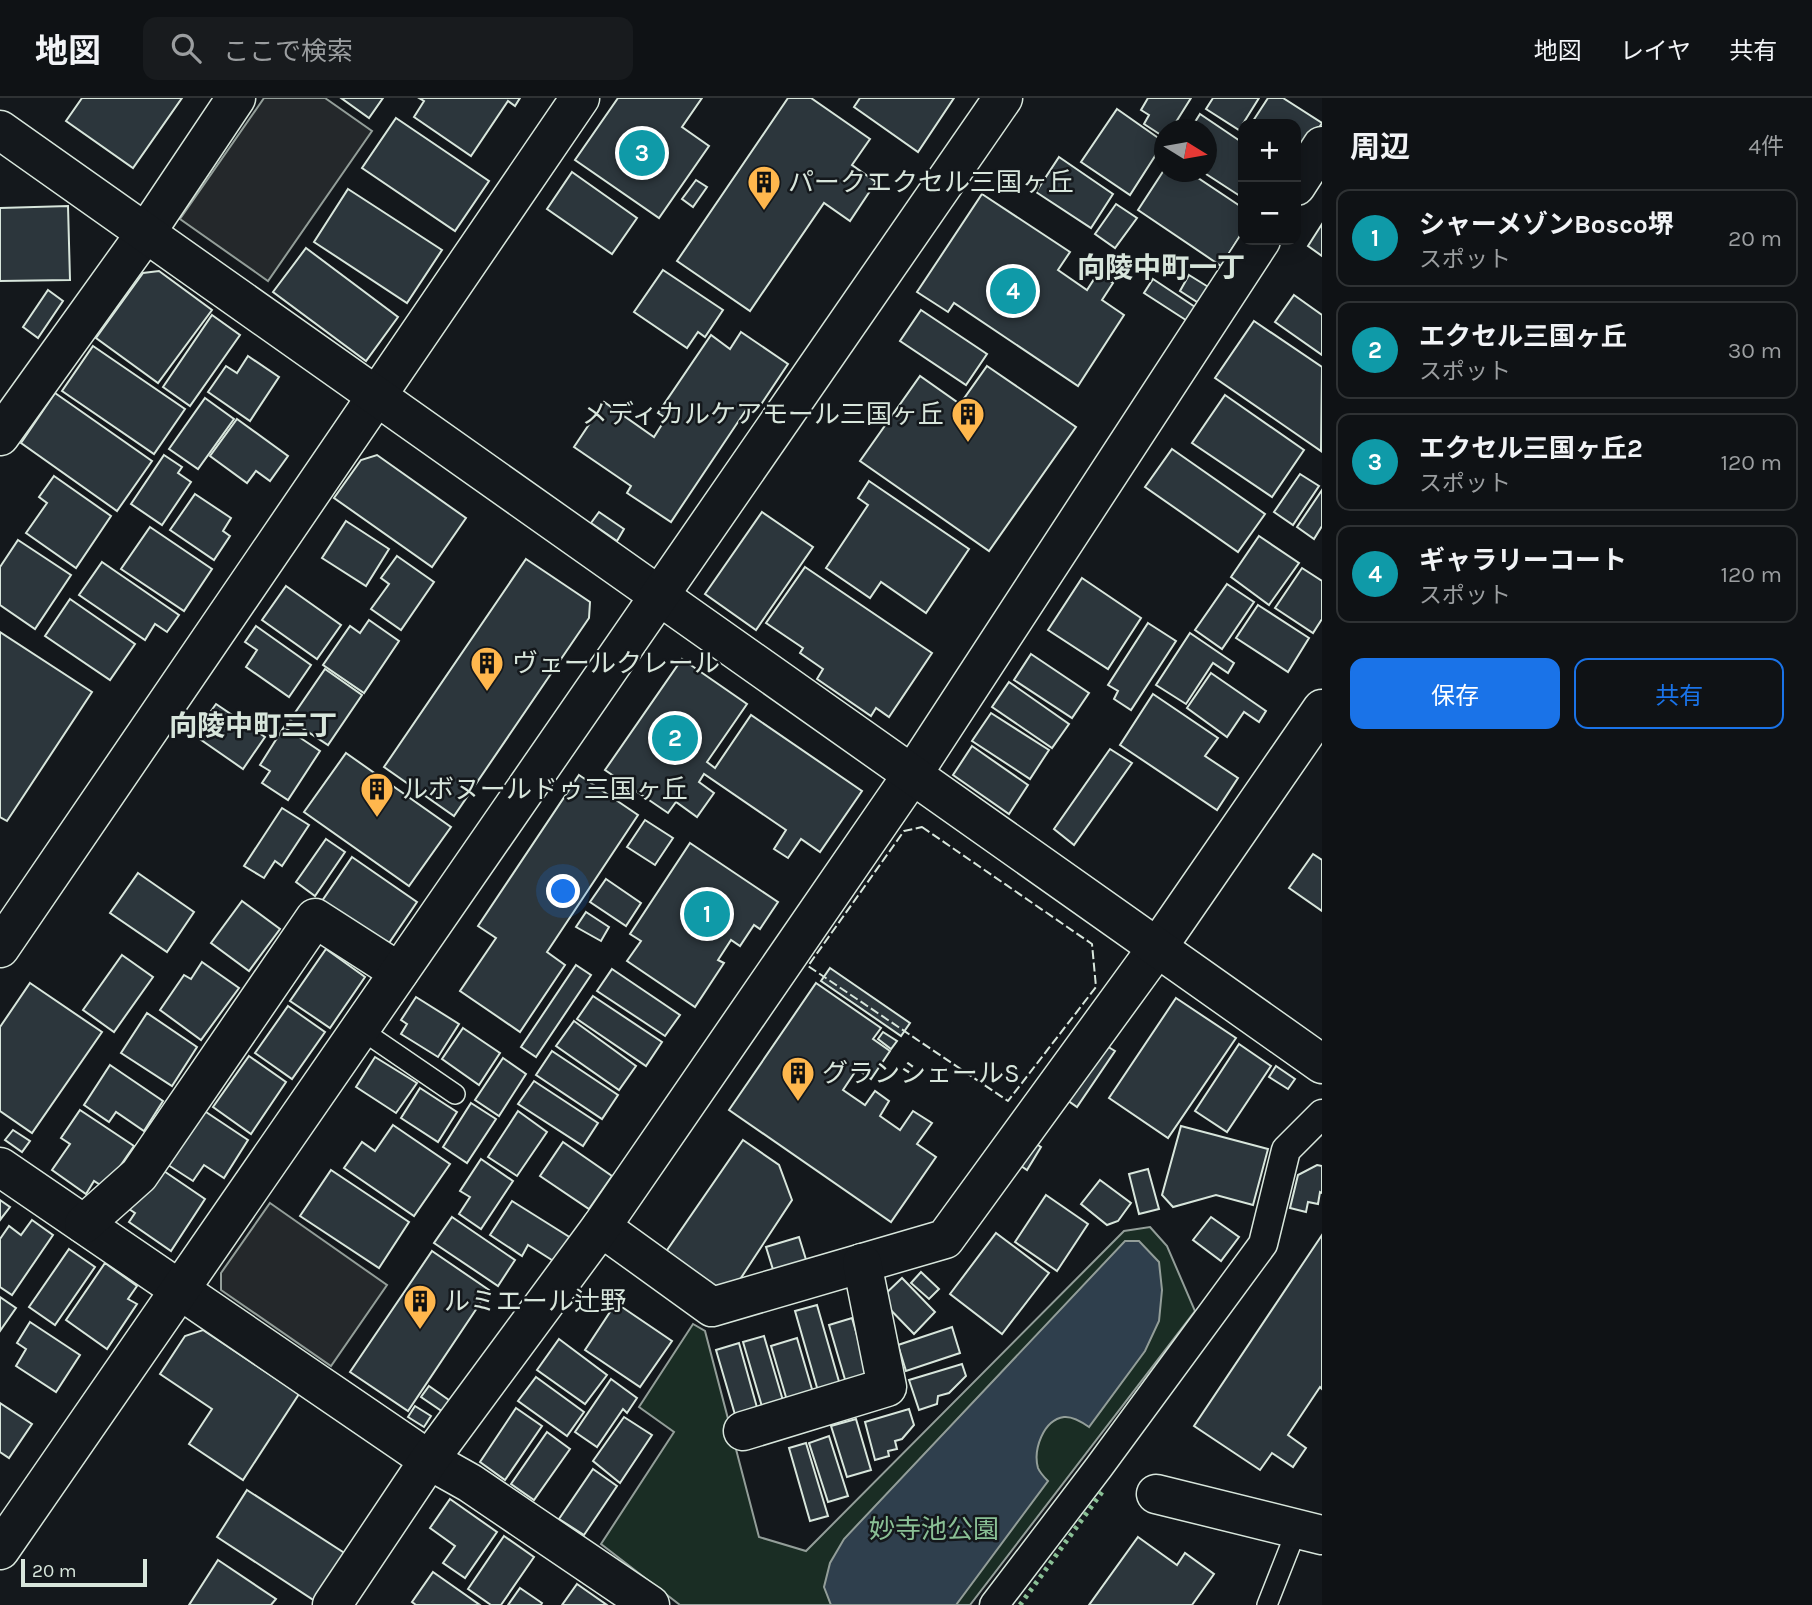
<!DOCTYPE html>
<html lang="ja">
<meta charset="utf-8">
<style>
body{margin:0;font-family:Karla,"Noto Sans JP",sans-serif;background:#181b1e;color:#f1f3f6}
.controls{position:absolute;right:21px;top:21px;display:grid;overflow:hidden;border-radius:14px;box-shadow:0 4px 18px #0003}
.controls button{width:63px;height:63px;display:grid;place-items:center;padding:0;border:0;border-bottom:2px solid #2f3234;background:#0f1215;color:#f1f3f6;font:35px sans-serif}
.compass{position:absolute;left:1154px;top:21px;width:63px;height:63px;border-radius:50%;background:#0f1215;box-shadow:0 4px 18px #0003;rotate:101deg}
.scale{position:absolute;left:21px;bottom:18px;width:126px;box-sizing:border-box;padding-left:7px;border:4px solid #d8e6dc;border-top:0;font-size:19px;line-height:24px;white-space:nowrap;color:#d8e6dc;-webkit-text-stroke:5px #14181c;paint-order:stroke}
.you{position:absolute;left:564px;top:794px;width:24px;height:24px;margin:-18px;border:5px solid #fff;border-radius:50%;background:#1a73e8;box-shadow:0 0 0 10px #1a73e833}
.badge{display:grid;place-items:center;width:46px;height:46px;border-radius:50%;background:#1a73e8;color:#fff;font-size:23px;font-weight:700}
.pin{position:absolute;translate:-50% -50%;border:4px solid #fff;box-shadow:0 2px 7px #0006}
.list{margin:0;padding:0;list-style:none}
h2{display:flex;justify-content:space-between;align-items:center;height:91px;margin:0;padding:0 28px;font-size:30px}
h2 small{font-size:23px;font-weight:400;color:#9b9ea0}
.list li{display:grid;grid-template-columns:46px 1fr auto;gap:21px;align-items:center;box-sizing:border-box;height:98px;margin:0 14px 14px;padding:0 14px;border:2px solid #2f3234;border-radius:14px}
.list b{display:block;font-size:26px;white-space:nowrap}
.list p{margin:0;font-size:23px;white-space:nowrap;color:#9b9ea0}
.list em{font-size:23px;font-style:normal;color:#9b9ea0}
.actions{display:flex;gap:14px;padding:21px 28px}
.actions a{flex:1;padding:16px 0;border:2px solid #1a73e8;border-radius:14px;text-align:center;font-size:24px;color:#1a73e8}
.actions .main{background:#1a73e8;color:#fff}
.icon{flex:none;width:38px;height:38px;fill:none;stroke:currentColor;stroke-width:2;stroke-linecap:round;stroke-linejoin:round}
.map{position:relative;flex:none;width:1322px;height:1507px;overflow:hidden}
header{display:flex;align-items:center;gap:42px;box-sizing:border-box;height:98px;padding:0 35px;background:#0f1215;border-bottom:2px solid #2f3234}
header strong{font-size:33px}
nav{display:flex;gap:38px;margin-inline-start:auto;font-size:24px}
.search{width:490px;height:63px;background:#181b1e;display:flex;align-items:center;gap:18px;box-sizing:border-box;padding:0 24px;border-radius:14px;color:#9b9ea0;font-size:26px}
main{display:flex}
aside{flex:1;background:#0f1215}
.map>svg:first-child{display:block}
</style>
<header>
<strong>地図</strong>
<div class="search"><svg class="icon" aria-label="search" viewBox="0 0 24 24"><circle cx="10" cy="10" r="6"/><path d="M15 15l6 6"/></svg>ここで検索</div>
<nav><a>地図</a><a>レイヤ</a><a>共有</a></nav>
</header>
<main>
<div class="map">
<svg width="1322" height="1507" viewBox="0 0 1322 1507">
<rect width="100%" height="100%" fill="#14181c"/>
<polygon fill="#1a2d24" stroke="#939e99" stroke-width="2" points="1150,1129 1167,1148 1195,1213 970,1507 680,1507 601,1446 674,1334 639,1309 693,1226 705,1233 759,1439 806,1453 1124,1133"/>
<g fill="#24282b" stroke="#939e99" stroke-width="2">
<polygon points="264,0 325,0 372,33 268,183 180,121"/>
<polygon points="270,1105 387,1187 331,1268 221,1192 221,1175"/>
</g>
<path fill="#2f3f4d" stroke="#939e99" stroke-width="2" d="M1125,1143H1139L1159,1164L1162,1192L1159,1223L1145,1253L1089,1329C1082,1324 1073,1318 1064,1319C1043,1322 1033,1352 1038,1370C1040,1375 1044,1379 1048,1383L956,1507H831L824,1489L830,1465L844,1441Z"/>
<g fill="#2c363c" stroke="#d8e6dc" stroke-width="2">
<polygon points="82,0 182,0 133,70 66,23"/>
<polygon points="341,0 383,0 369,20"/>
<polygon points="419,0 520,0 515,8 508,3 471,58 414,19 424,3"/>
<polygon points="618,0 702,0 682,29 709,48 659,120 575,62"/>
<polygon points="788,0 811,0 870,41 852,67 876,84 850,123 824,105 750,213 677,163"/>
<polygon points="860,0 954,0 918,54 854,9"/>
<polygon points="1148,0 1191,0 1171,32 1164,32 1164,39 1144,26 1149,17 1141,12"/>
<polygon points="1213,0 1259,0 1239,32 1206,11"/>
<polygon points="1268,0 1283,0 1322,25 1300,60 1296,57 1296,26 1251,26"/>
<polygon points="1117,11 1164,44 1130,97 1081,64"/>
<polygon points="1200,16 1243,45 1243,100 1203,74 1206,74 1206,32 1190,32"/>
<polygon points="396,20 489,83 455,133 362,70"/>
<polygon points="1059,59 1113,96 1091,130 1036,94"/>
<polygon points="1164,72 1189,74 1243,110 1243,133 1221,168 1138,112"/>
<polygon points="572,74 637,120 612,156 547,111"/>
<polygon points="696,82 707,89 693,109 682,101"/>
<polygon points="348,91 442,152 407,205 314,144"/>
<polygon points="982,96 1070,154 1058,172 1087,192 1098,175 1113,185 1102,202 1124,217 1078,288 954,205 948,214 917,194"/>
<polygon points="1116,106 1137,120 1115,150 1095,136"/>
<polygon points="68,108 70,182 0,183 0,110"/>
<polygon points="1322,126 1322,158 1308,148"/>
<polygon points="306,150 398,219 366,263 273,194"/>
<polygon points="663,172 723,212 705,239 698,234 687,250 634,214"/>
<polygon points="159,173 212,212 158,285 96,240 143,175"/>
<polygon points="1189,177 1218,195 1208,211 1180,193"/>
<polygon points="1153,181 1204,215 1195,228 1144,195"/>
<polygon points="48,192 63,203 38,240 23,229"/>
<polygon points="1294,197 1322,217 1322,257 1275,224"/>
<polygon points="921,212 987,256 966,287 900,243"/>
<polygon points="212,217 240,237 190,308 163,289"/>
<polygon points="1254,223 1322,269 1321,353 1215,280"/>
<polygon points="741,234 788,266 756,314 748,309 671,424 627,395 631,388 574,349 604,304 654,339 666,320 658,315 711,237 730,251"/>
<polygon points="93,248 185,311 154,356 62,293"/>
<polygon points="248,258 279,279 250,323 208,294 226,268 237,275"/>
<polygon points="987,268 1076,329 989,453 860,363 920,278 960,306"/>
<polygon points="55,295 152,363 117,413 21,345"/>
<polygon points="1225,297 1304,352 1272,399 1192,345"/>
<polygon points="205,300 234,321 198,371 169,351"/>
<polygon points="237,321 288,358 270,383 256,373 247,385 210,358"/>
<polygon points="1172,351 1265,416 1238,454 1145,389"/>
<polygon points="164,357 182,369 178,375 191,384 162,427 131,406"/>
<polygon points="377,357 466,420 432,469 334,400 361,362"/>
<polygon points="1300,376 1319,388 1293,427 1274,414"/>
<polygon points="54,378 111,418 76,470 26,435 47,405 39,399"/>
<polygon points="869,383 969,451 926,515 881,484 870,500 826,470 868,407 858,400"/>
<polygon points="1322,392 1322,428 1314,441 1297,429"/>
<polygon points="195,396 231,420 223,433 230,438 214,462 170,432"/>
<polygon points="599,414 624,431 617,443 591,425"/>
<polygon points="762,414 813,449 756,532 705,496"/>
<polygon points="346,423 389,451 366,488 322,460"/>
<polygon points="150,429 212,471 184,513 121,471"/>
<polygon points="1259,438 1299,465 1269,507 1231,479"/>
<polygon points="18,442 71,477 35,531 0,507 0,469"/>
<polygon points="397,458 434,484 401,532 371,511 389,486 381,480"/>
<polygon points="526,461 590,504 589,520 454,718 384,669"/>
<polygon points="102,464 179,517 167,534 155,526 145,542 79,497"/>
<polygon points="805,469 932,555 889,619 876,610 871,618 817,581 823,571 800,555 803,550 766,525"/>
<polygon points="1302,470 1322,483 1322,521 1313,535 1275,510"/>
<polygon points="1082,480 1141,520 1108,571 1048,532"/>
<polygon points="1227,486 1254,504 1222,551 1195,532"/>
<polygon points="286,488 341,527 317,561 262,522"/>
<polygon points="70,501 135,546 110,582 45,538"/>
<polygon points="1258,507 1309,540 1288,574 1236,540"/>
<polygon points="369,522 399,543 364,595 323,567 350,528 360,535"/>
<polygon points="1148,525 1176,543 1131,612 1114,601 1118,593 1108,587"/>
<polygon points="256,528 311,567 289,599 246,569 257,552 245,544"/>
<polygon points="0,534 92,594 7,723 0,719"/>
<polygon points="1190,535 1234,565 1228,575 1213,565 1186,606 1156,587"/>
<polygon points="1031,556 1089,595 1072,620 1014,582"/>
<polygon points="682,561 747,606 707,664 715,670 751,617 862,693 820,754 801,741 788,760 774,751 786,732 704,676 699,684 714,695 697,719 676,704 668,715 605,672"/>
<polygon points="325,571 362,597 328,647 290,622"/>
<polygon points="1211,575 1266,613 1259,624 1244,614 1227,639 1187,610"/>
<polygon points="1009,584 1069,626 1052,650 992,609"/>
<polygon points="1153,596 1218,640 1205,658 1238,680 1217,712 1120,647"/>
<polygon points="216,606 265,639 243,671 194,637"/>
<polygon points="991,615 1049,652 1030,681 972,643"/>
<polygon points="284,629 320,653 288,702 262,685 270,673 260,667"/>
<polygon points="972,648 1028,687 1009,716 953,677"/>
<polygon points="1110,651 1132,665 1074,747 1054,731"/>
<polygon points="346,655 451,729 409,788 304,714"/>
<polygon points="579,677 638,717 547,854 565,867 520,934 460,893 496,840 478,828"/>
<polygon points="282,710 309,727 282,768 275,763 264,780 244,768"/>
<polygon points="645,722 673,740 655,767 627,749"/>
<polygon points="326,741 345,754 315,798 296,784"/>
<polygon points="690,745 778,804 760,831 754,827 740,848 731,842 718,862 724,865 695,909 627,863 641,843 630,836"/>
<polygon points="1313,756 1322,762 1322,813 1289,790"/>
<polygon points="352,759 417,804 387,848 322,803"/>
<polygon points="138,775 194,814 167,854 110,815"/>
<polygon points="606,781 641,805 626,828 590,804"/>
<polygon points="242,803 280,831 249,873 211,845"/>
<polygon points="586,814 609,829 601,843 576,829"/>
<polygon points="326,851 365,879 330,930 290,903"/>
<polygon points="122,857 153,879 114,934 83,912"/>
<polygon points="202,864 239,890 201,942 160,912 184,877 191,881"/>
<polygon points="576,867 591,877 536,959 521,949"/>
<polygon points="830,870 910,925 901,938 821,883"/>
<polygon points="612,871 680,917 665,938 597,893"/>
<polygon points="30,885 102,934 32,1035 0,1013 0,929"/>
<polygon points="816,885 881,930 873,941 890,953 871,981 857,971 843,992 865,1007 875,993 889,1003 880,1018 900,1032 913,1013 932,1025 917,1046 936,1059 891,1124 729,1012"/>
<polygon points="593,898 662,944 646,968 577,921"/>
<polygon points="416,899 459,926 438,959 401,936 407,926 401,922"/>
<polygon points="1176,900 1236,940 1168,1040 1109,1000"/>
<polygon points="288,908 325,934 292,981 255,955"/>
<polygon points="147,915 197,949 172,988 121,955"/>
<polygon points="574,923 636,968 619,992 556,948"/>
<polygon points="463,930 500,955 479,987 442,961"/>
<polygon points="883,934 897,943 891,951 878,941"/>
<polygon points="1239,946 1271,968 1227,1034 1195,1013"/>
<polygon points="1105,947 1115,953 1077,1009 1067,1002"/>
<polygon points="552,953 618,997 602,1021 536,977"/>
<polygon points="249,958 286,984 251,1036 213,1009"/>
<polygon points="375,959 417,985 396,1015 356,989"/>
<polygon points="503,960 526,976 499,1018 475,1002"/>
<polygon points="110,967 163,1003 144,1033 116,1014 109,1024 84,1007"/>
<polygon points="1276,968 1295,981 1288,991 1269,979"/>
<polygon points="534,983 598,1025 583,1048 518,1006"/>
<polygon points="420,990 457,1014 438,1044 401,1020"/>
<polygon points="471,1005 496,1021 467,1065 443,1049"/>
<polygon points="200,1010 248,1042 224,1080 204,1067 193,1083 165,1065"/>
<polygon points="80,1012 134,1048 105,1090 94,1083 86,1096 52,1072 70,1046 61,1040"/>
<polygon points="518,1013 547,1034 517,1078 488,1059"/>
<polygon points="393,1027 450,1066 414,1118 344,1070 362,1044 375,1053"/>
<polygon points="1181,1028 1268,1051 1253,1107 1216,1097 1173,1109 1162,1097"/>
<polygon points="13,1032 30,1043 22,1054 5,1042"/>
<polygon points="743,1042 779,1067 792,1102 735,1189 713,1192 663,1158"/>
<polygon points="563,1044 612,1078 589,1111 540,1078"/>
<polygon points="1035,1045 1041,1049 1027,1072 1021,1068"/>
<polygon points="481,1061 513,1083 481,1131 459,1116 470,1099 460,1093"/>
<polygon points="1317,1067 1322,1068 1322,1095 1320,1094 1318,1106 1308,1104 1306,1114 1290,1110 1298,1077"/>
<polygon points="158,1069 205,1101 171,1153 129,1124 135,1115 129,1111"/>
<polygon points="1148,1071 1159,1111 1139,1116 1129,1076"/>
<polygon points="331,1072 409,1124 379,1170 300,1118"/>
<polygon points="1100,1082 1131,1105 1118,1123 1107,1127 1081,1106"/>
<polygon points="1046,1097 1088,1126 1057,1173 1015,1144"/>
<polygon points="0,1102 10,1109 0,1122"/>
<polygon points="512,1103 571,1140 555,1164 528,1147 522,1158 490,1137"/>
<polygon points="452,1119 515,1162 498,1188 434,1145"/>
<polygon points="1211,1119 1239,1139 1221,1163 1193,1142"/>
<polygon points="32,1122 53,1137 12,1197 0,1189 0,1141 9,1128 21,1137"/>
<polygon points="996,1135 1049,1175 1002,1236 950,1196"/>
<polygon points="1322,1137 1322,1291 1320,1289 1288,1337 1306,1350 1293,1369 1272,1355 1260,1372 1194,1328"/>
<polygon points="799,1139 808,1168 775,1178 766,1149"/>
<polygon points="69,1151 95,1169 55,1227 29,1209"/>
<polygon points="432,1153 489,1192 408,1313 350,1274"/>
<polygon points="105,1165 137,1188 128,1201 137,1206 107,1251 66,1222"/>
<polygon points="921,1174 939,1191 929,1201 911,1185"/>
<polygon points="902,1180 935,1214 914,1236 880,1201"/>
<polygon points="0,1199 16,1210 0,1233"/>
<polygon points="616,1205 672,1243 640,1289 585,1252"/>
<polygon points="817,1207 840,1287 818,1293 795,1213"/>
<polygon points="852,1220 869,1278 846,1285 829,1227"/>
<polygon points="30,1224 80,1257 56,1294 16,1268 26,1251 17,1245"/>
<polygon points="952,1229 960,1255 906,1273 898,1247"/>
<polygon points="203,1232 299,1296 243,1382 189,1346 212,1311 160,1276 185,1238"/>
<polygon points="764,1238 784,1306 763,1312 743,1244"/>
<polygon points="797,1240 814,1298 788,1306 771,1248"/>
<polygon points="559,1241 607,1277 585,1306 537,1272"/>
<polygon points="739,1245 758,1313 736,1320 716,1252"/>
<polygon points="962,1266 966,1278 949,1295 938,1298 937,1306 919,1312 909,1282"/>
<polygon points="536,1279 584,1314 567,1338 518,1303"/>
<polygon points="611,1281 637,1300 627,1315 623,1311 597,1349 575,1334"/>
<polygon points="429,1288 456,1307 449,1318 421,1299"/>
<polygon points="0,1305 32,1326 9,1360 0,1354"/>
<polygon points="415,1308 431,1318 424,1329 408,1319"/>
<polygon points="516,1310 542,1328 505,1382 480,1364"/>
<polygon points="909,1311 914,1327 902,1341 895,1343 897,1351 888,1353 889,1358 875,1362 865,1324"/>
<polygon points="624,1319 652,1337 620,1385 593,1363"/>
<polygon points="856,1321 871,1372 847,1379 831,1328"/>
<polygon points="547,1334 570,1351 534,1402 511,1386"/>
<polygon points="829,1338 848,1398 828,1404 809,1345"/>
<polygon points="806,1345 828,1418 810,1423 789,1350"/>
<polygon points="593,1371 617,1388 584,1437 559,1421"/>
<polygon points="247,1392 346,1456 315,1503 217,1439"/>
<polygon points="450,1401 497,1434 465,1480 443,1465 455,1448 430,1430"/>
<polygon points="504,1438 534,1459 501,1507 491,1507 468,1491"/>
<polygon points="1138,1439 1177,1467 1185,1455 1214,1476 1192,1507 1089,1507"/>
<polygon points="218,1462 276,1501 271,1507 189,1507"/>
<polygon points="433,1474 480,1507 416,1507 412,1504"/>
<polygon points="577,1486 607,1507 562,1507"/>
<polygon points="520,1490 542,1505 541,1507 508,1507"/>
</g>
<g fill="none" stroke-linecap="round" stroke-linejoin="round">
<defs>
<g id="service">
<polyline points="360,931 455,996"/>
<polyline points="1267,1507 1297,1431"/>
</g>
<polyline id="pedestrian" points="994,1507 1099,1369 1263,1146 1286,1052 1322,1016"/>
<g id="minor">
<polyline points="1296,88 1322,48"/>
<polyline points="0,338 145,136 236,0"/>
<polyline points="0,850 580,0"/>
<polyline points="0,1069 429,1362 470,1385 650,1507"/>
<polyline points="84,1126 139,1077 315,820 399,874"/>
<polyline points="601,1129 712,1209 945,1141 1157,850 1322,611"/>
<polyline points="743,1333 887,1289 862,1165"/>
<polyline points="1156,1396 1322,1437"/>
<polyline points="332,1507 429,1362 601,1129 912,677 1261,142"/>
</g>
<g id="tertiary">
<polyline points="0,32 1322,966"/>
<polyline points="0,1452 1003,0"/>
</g>
</defs>
<use href="#service" stroke="#d8e6dc" stroke-width="22"/>
<use href="#pedestrian" stroke="#d8e6dc" stroke-width="31"/>
<use href="#minor" stroke="#d8e6dc" stroke-width="41"/>
<use href="#tertiary" stroke="#d8e6dc" stroke-width="41"/>
<use href="#service" stroke="#14181c" stroke-width="19"/>
<use href="#pedestrian" stroke="#14181c" stroke-width="28"/>
<use href="#minor" stroke="#14181c" stroke-width="38"/>
<use href="#tertiary" stroke="#14181c" stroke-width="38"/>
<polyline stroke="#8ac095" stroke-width="5" stroke-dasharray="3.5 5" stroke-linecap="butt" points="1020,1507 1102,1394"/>
<polygon stroke="#d8e6dc" stroke-width="2" stroke-dasharray="9 3.5" stroke-linecap="butt" points="922,729 1092,846 1096,889 1008,1003 808,868 904,733"/>
</g>
<defs>
<symbol id="building-pin" viewBox="-11 -11 22 30"><path d="M0 17L-7.5 6A9.5 9.5 0 1 1 7.5 6Z" fill="#ffb74d" stroke="#14181c"/><path d="M-4-6H4V6H1V3H-1V6H-4ZM-2.5-4.3h1.7v1.8h-1.7ZM.8-4.3h1.7v1.8H.8ZM-2.5-1h1.7V.8h-1.7ZM.8-1h1.7V.8H.8Z" fill="#111"/></symbol>
</defs>
<g fill-rule="evenodd">
<use href="#building-pin" x="745" y="65" width="38" height="52"/>
<use href="#building-pin" x="949" y="297" width="38" height="52"/>
<use href="#building-pin" x="468" y="546" width="38" height="52"/>
<use href="#building-pin" x="358" y="672" width="38" height="52"/>
<use href="#building-pin" x="779" y="956" width="38" height="52"/>
<use href="#building-pin" x="401" y="1184" width="38" height="52"/>
</g>
<g text-anchor="middle" dominant-baseline="central" stroke-width="5" stroke-linejoin="round" paint-order="stroke">
<g font-size="26" fill="#d8e6dc" stroke="#14181c" text-anchor="start">
<text x="788" y="84">パークエクセル三国ヶ丘</text>
<text x="944" y="316" text-anchor="end">メディカルケアモール三国ヶ丘</text>
<text x="512" y="565">ヴェールクレール</text>
<text x="402" y="691">ルボヌールドゥ三国ヶ丘</text>
<text x="822" y="975">グランシェールS</text>
<text x="444" y="1203">ルミエール辻野</text>
</g>
<g font-size="26" fill="#8ac095" stroke="#14181c">
<text x="934" y="1431">妙寺池公園</text>
</g>
<g font-size="28" font-weight="bold" fill="#d8e6dc" stroke="#14181c">
<text x="1161" y="169">向陵中町一丁</text>
<text x="253" y="627">向陵中町三丁</text>
</g>
</g>
</svg>
<div class="controls">
<button>+</button>
<button>−</button>
</div>
<svg class="compass" viewBox="-18 -18 36 36"><path d="M0-13l5 13h-10z" fill="#e53935"/><path d="M0 13l5-13h-10z" fill="#9b9ea0"/></svg>
<div class="scale">20 m</div>
<div class="you"></div>
<div class="pin badge" style="left:707px;top:816px;background:#0f9aa8">1</div>
<div class="pin badge" style="left:675px;top:640px;background:#0f9aa8">2</div>
<div class="pin badge" style="left:642px;top:55px;background:#0f9aa8">3</div>
<div class="pin badge" style="left:1013px;top:193px;background:#0f9aa8">4</div>
</div>
<aside>
<h2>周辺<small>4件</small></h2>
<ul class="list">
<li><span class="badge" style="background:#0f9aa8">1</span><div><b>シャーメゾンBosco堺</b><p>スポット</p></div><em>20 m</em></li>
<li><span class="badge" style="background:#0f9aa8">2</span><div><b>エクセル三国ヶ丘</b><p>スポット</p></div><em>30 m</em></li>
<li><span class="badge" style="background:#0f9aa8">3</span><div><b>エクセル三国ヶ丘2</b><p>スポット</p></div><em>120 m</em></li>
<li><span class="badge" style="background:#0f9aa8">4</span><div><b>ギャラリーコート</b><p>スポット</p></div><em>120 m</em></li>
</ul>
<div class="actions"><a class="main">保存</a><a>共有</a></div>
</aside>
</main>
